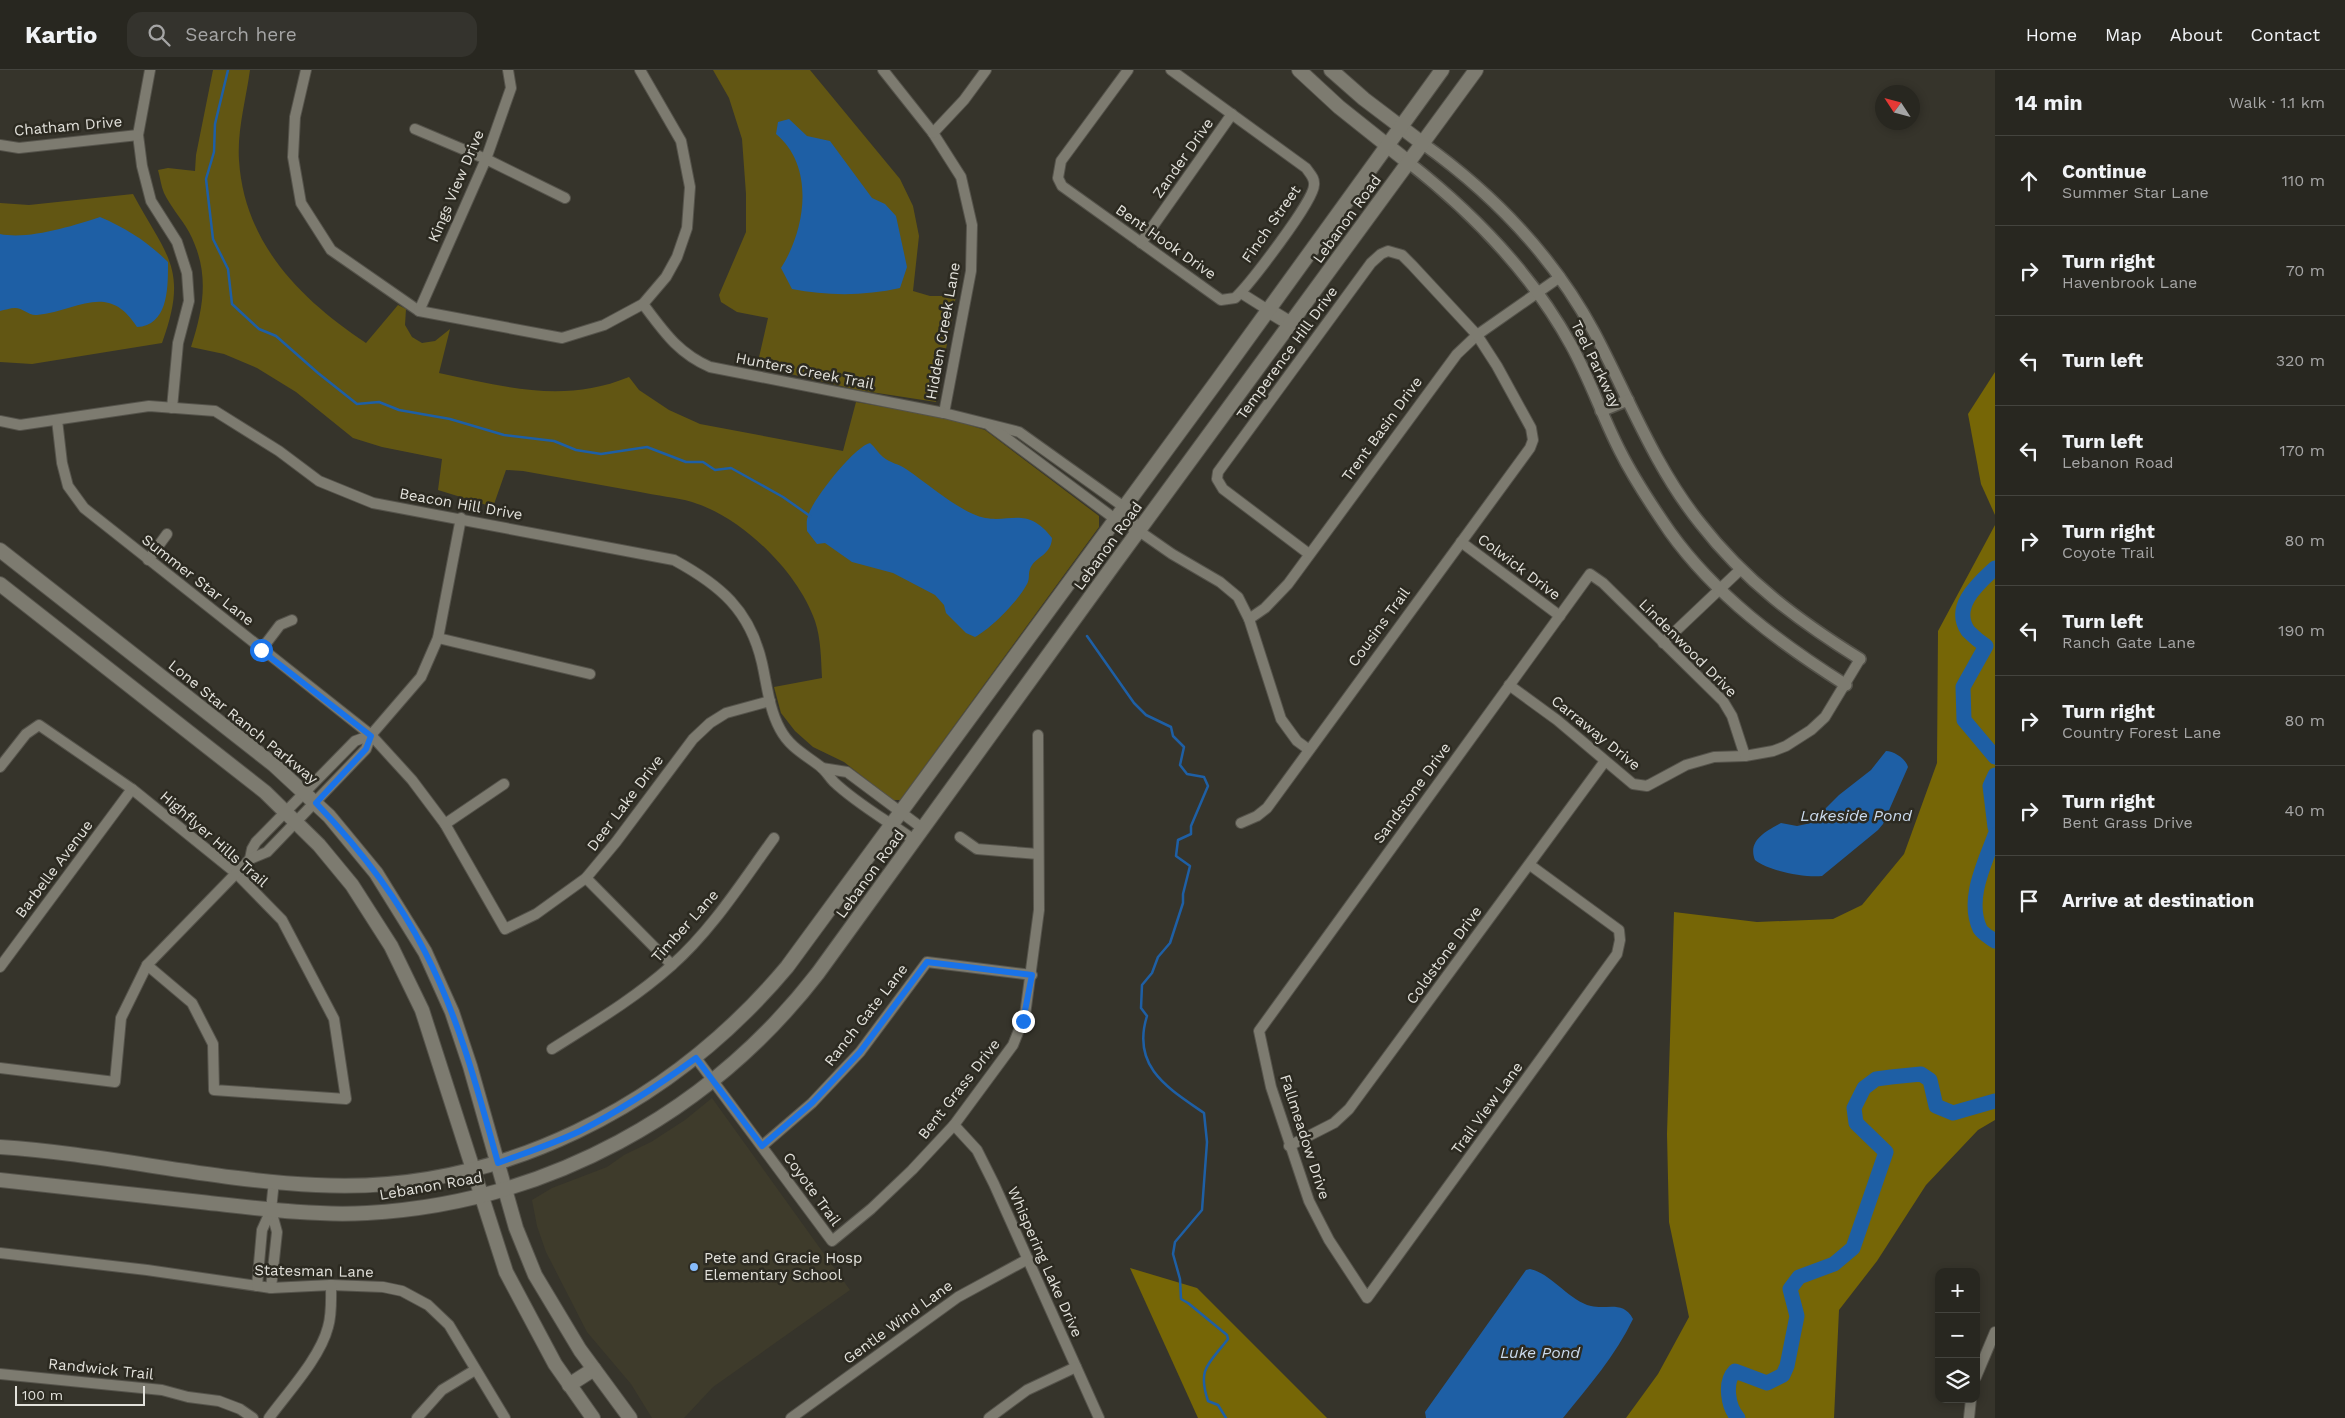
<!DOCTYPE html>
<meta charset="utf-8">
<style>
body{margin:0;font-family:"Work Sans",sans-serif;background:#34332d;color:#f1f3f6}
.controls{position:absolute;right:15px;bottom:15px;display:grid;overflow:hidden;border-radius:10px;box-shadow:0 2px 8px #0003}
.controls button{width:45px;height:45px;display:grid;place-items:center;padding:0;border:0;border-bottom:1px solid #44443e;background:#282720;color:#f1f3f6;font:25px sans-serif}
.compass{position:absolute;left:1875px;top:15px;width:45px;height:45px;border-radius:50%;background:#282720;box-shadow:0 2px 8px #0003;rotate:306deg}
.scale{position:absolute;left:15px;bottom:12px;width:130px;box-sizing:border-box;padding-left:5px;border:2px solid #e3e2dc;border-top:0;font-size:14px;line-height:18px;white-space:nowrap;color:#e3e2dc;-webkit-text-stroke:4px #2c2a21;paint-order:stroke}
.stop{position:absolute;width:15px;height:15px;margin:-11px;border:4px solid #1a73e8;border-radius:50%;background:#fff}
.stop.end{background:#1a73e8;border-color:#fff;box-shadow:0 1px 5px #0008}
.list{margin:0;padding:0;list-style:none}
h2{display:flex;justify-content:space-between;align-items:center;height:65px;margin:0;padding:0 20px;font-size:21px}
h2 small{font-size:16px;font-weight:400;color:#a5a5a5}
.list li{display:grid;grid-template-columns:32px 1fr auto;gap:15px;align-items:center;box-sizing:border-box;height:90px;padding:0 20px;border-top:1px solid #44443e}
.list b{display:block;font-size:19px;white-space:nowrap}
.list p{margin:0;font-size:16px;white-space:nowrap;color:#a5a5a5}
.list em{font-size:16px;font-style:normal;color:#a5a5a5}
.icon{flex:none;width:28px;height:28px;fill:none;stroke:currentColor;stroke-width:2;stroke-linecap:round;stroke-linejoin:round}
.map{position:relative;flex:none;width:1995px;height:1348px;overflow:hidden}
header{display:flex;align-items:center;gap:30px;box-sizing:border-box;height:70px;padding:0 25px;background:#282720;border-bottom:1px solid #44443e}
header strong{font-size:24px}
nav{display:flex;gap:28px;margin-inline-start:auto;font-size:18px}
.search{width:350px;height:45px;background:#34332d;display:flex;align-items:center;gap:12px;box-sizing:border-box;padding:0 18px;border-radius:15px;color:#a5a5a5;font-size:19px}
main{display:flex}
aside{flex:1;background:#282720}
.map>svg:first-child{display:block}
</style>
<header>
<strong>Kartio</strong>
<div class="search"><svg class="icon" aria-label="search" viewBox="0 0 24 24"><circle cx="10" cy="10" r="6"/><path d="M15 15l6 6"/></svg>Search here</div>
<nav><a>Home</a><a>Map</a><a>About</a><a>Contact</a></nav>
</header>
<main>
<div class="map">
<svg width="1995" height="1348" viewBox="0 0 1995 1348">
<rect width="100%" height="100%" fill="#36342b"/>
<polygon fill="#3e3b2b" points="712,1028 850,1220 713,1317 684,1348 652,1348 631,1314 587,1262 546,1182 537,1156 532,1130 552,1118 607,1097 624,1085 651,1072 685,1050"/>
<g fill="#625613">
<path d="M213,0H250C246,29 237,61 239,90C244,173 300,229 366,273L398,235L406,239L405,255L412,267L422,273L435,271L450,259L439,303C506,317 563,334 629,307L639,320L669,340L700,354L843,381L856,332L946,348L985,360L1099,446V457L900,730H893L844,692L813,677L795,661L781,643L774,617L822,608C821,589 821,569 815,551C798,502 742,447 692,432C676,427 657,426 640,422C601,415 562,408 523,401L506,400L493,437L438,420L442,389L382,377L353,368L296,322L257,298L224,284L191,277C204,236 210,202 189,162C181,148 170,136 164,123C161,116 160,107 158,100L168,98L195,101L196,85Z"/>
<polygon points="713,0 810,0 900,109 913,136 919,166 913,221 930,226 956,226 936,332 858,320 757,296 768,248 737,242 721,232 719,225 746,162 746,124 742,69 729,28"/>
<path d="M133,124C167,187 189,199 162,273L32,294L0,292V133L29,135Z"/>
</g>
<g fill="#766606">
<polygon points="1995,302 1995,445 1981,414 1968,344"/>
<polygon points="1995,455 1995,1050 1978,1060 1926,1115 1877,1191 1839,1240 1834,1348 1626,1348 1658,1304 1689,1247 1669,1152 1667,1064 1674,842 1757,852 1833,849 1862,835 1904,784 1937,693 1938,561"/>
<polygon points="1130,1198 1197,1218 1327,1348 1198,1348"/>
</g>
<g fill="#1e5fa5">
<path d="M789,49L807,66L830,71L872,128L885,134L896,146L907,197L900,218C865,226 827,226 792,219L781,198C806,159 815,96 776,64L778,52Z"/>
<path d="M100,147C126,158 148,172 168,192C168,216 169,255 137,257C108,211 78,241 37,245C29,246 23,238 15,238C10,238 5,240 0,241V164C28,170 73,156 100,147Z"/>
<path d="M870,373C875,377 878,383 883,387C890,393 899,394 906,399C928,414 949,433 973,444C1006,459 1024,431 1052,468C1051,486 1035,486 1030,499C1028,504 1030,509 1027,514C1019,530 991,559 975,567L966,563L946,543L944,535L935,525L893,503L852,492L825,473L817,474L807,461C807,457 806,450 808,446C812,430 855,376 870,373Z"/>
<path d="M1886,681C1894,681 1906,689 1908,697L1883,754L1878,760L1822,806C1805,808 1769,801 1755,790C1747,770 1767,761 1781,753L1797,756L1811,753L1839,725L1871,700Z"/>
<path d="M1530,1199C1551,1203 1569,1231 1591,1236C1607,1240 1623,1230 1633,1249C1616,1285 1588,1317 1563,1348H1426L1425,1342L1526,1200Z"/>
</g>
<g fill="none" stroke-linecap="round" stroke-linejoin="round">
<g stroke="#1e5fa5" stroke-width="2.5">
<polyline points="228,0 215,54 214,82 206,109 213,169 228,199 232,234 259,259 276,266 318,303 357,334 379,332 399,340 450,349 504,365 554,371 576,380 601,384 647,377 686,392 703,392 715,400 731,398 783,427 810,446"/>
<path d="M1087,566L1134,633L1146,645L1171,657L1173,666L1184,677L1180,695L1187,704L1204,707L1208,716L1191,756V764L1178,770L1176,786L1190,796L1183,824V833L1170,873L1158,887L1152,903L1142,915L1141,938L1147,946C1131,997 1168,1018 1204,1043L1207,1072L1202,1140L1175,1172L1173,1184L1180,1209L1181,1229L1188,1233L1227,1265L1228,1269C1209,1294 1197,1298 1208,1331L1218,1335L1226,1348"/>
</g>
<g stroke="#1e5fa5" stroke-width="15">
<path d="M1995,498C1979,513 1951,536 1968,561C1973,566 1980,572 1986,576L1963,617L1964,650L1995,687"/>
<polyline points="1995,705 1990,716 1995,757"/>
<path d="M1995,765C1985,793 1966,829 1980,859C1983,864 1991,868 1995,871"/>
<path d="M1738,1348C1728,1337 1724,1312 1735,1301L1767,1313L1783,1305L1787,1296L1797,1246L1790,1219L1799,1207L1834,1194L1853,1178L1886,1082L1856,1053L1854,1038L1864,1018L1876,1009L1891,1007L1921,1004L1930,1010L1936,1036L1953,1043L1995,1031"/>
</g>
<defs>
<g id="minor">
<polyline points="150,0 138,65 142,96 151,131 177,172 187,203 189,231 178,273 172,338"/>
<polyline points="306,0 295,47 293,87 301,133 331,180 419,241 562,268 604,255 643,234 666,207 677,187 687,158 690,117 681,71 640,0"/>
<polyline points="883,0 933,63 961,107 972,155 971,201 944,343"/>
<path d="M1128,0L1061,91L1058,108L1062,116L1221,230L1235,228C1249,215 1314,131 1314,115C1315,108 1310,104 1306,98L1171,0"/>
<polyline points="415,59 486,89 565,128"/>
<polyline points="933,63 964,30 986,0"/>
<polyline points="0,75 19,78 138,65"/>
<polyline points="1141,173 1232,44"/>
<polyline points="1241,223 1268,240"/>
<path d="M643,234C664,262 678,283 710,297L944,343L1019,362L1124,437L1139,461"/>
<polyline points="419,241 486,89 511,18 508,0"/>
<polyline points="57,350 62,393 68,416 84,438 371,665 412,710 445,754 505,859 536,844 586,808 616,772 693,669 710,653 726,643 770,631"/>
<path d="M0,351L20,355L149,336L215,341L279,381L319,411L373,433L674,490C720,515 750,540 762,593C767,615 769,639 780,659C790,678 806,685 821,697C826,701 829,707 834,712C857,734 888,751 914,770"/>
<polyline points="990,356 1115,449 1139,461 1172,484 1220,512 1238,527 1249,549 1281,649 1297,671 1308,679"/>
<polyline points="1461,472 1560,546"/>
<polyline points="148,490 167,464"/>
<polyline points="1249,549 1265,538 1288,514 1457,284 1477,265 1560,207"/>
<polyline points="438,568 590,604"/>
<polyline points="1663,573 1741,499"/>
<polyline points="261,580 280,555 292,550"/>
<polyline points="1509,615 1557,650 1633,714 1647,716 1686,695 1714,687 1745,686 1773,681 1786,676 1811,660 1825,647 1860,589"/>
<polyline points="0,697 26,664 39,655 132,719 236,803 282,850 334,949 346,1029 214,1020 213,974 192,933 147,895"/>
<polyline points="822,698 847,702 922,758"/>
<polyline points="1241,753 1257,746 1267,738 1530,378 1533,370 1531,358 1497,296 1477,265 1412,195 1402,185 1388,181 1381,184 1371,193 1218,402 1217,409 1223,419 1309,484"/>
<polyline points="445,754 504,714"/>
<polyline points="960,767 977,779 1038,784"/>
<polyline points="250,789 252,779 256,772 355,671 371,665"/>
<polyline points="1530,795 1619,860 1620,870 1617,884 1367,1228 1329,1170 1309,1131 1271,1017 1259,961 1590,504 1603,513 1723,631 1732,646 1745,686"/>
<polyline points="586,808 672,895"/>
<polyline points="0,897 132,719"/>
<path d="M552,979C593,953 634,929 671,896C712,860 742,812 774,768"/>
<polyline points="696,988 832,1171 871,1139 912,1100 954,1055 1013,975 1025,945 1039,840 1038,665"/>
<polyline points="0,998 115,1012 121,948 147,895 250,789 267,782 366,679 371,665 421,607 438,568 461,448"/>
<polyline points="954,1055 977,1080 994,1114 1099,1348"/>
<polyline points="762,1076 812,1033 860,982 927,892 1032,905"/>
<polyline points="1289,1076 1334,1053 1349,1039 1605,691"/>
<polyline points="271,1140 277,1162 271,1218"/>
<polyline points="0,1183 147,1200 271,1218 331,1215 383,1217 402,1221 428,1235 449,1255 505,1348"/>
<polyline points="257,1216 262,1160 271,1140 274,1111"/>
<polyline points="0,1304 162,1320 188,1327 219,1331 240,1339 253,1348"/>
<polyline points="1976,1307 1995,1262"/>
<path d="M269,1348C288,1322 320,1288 328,1257C332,1244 331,1229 331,1215"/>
<polyline points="417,1348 442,1320 475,1300"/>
<polyline points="791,1348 958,1227 1028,1189"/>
<polyline points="989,1348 1027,1320 1076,1297"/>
<polyline points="1969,1348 1971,1329"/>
</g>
<g id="tertiary">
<path d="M1422,73C1492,123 1553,186 1594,262C1628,326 1654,396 1700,453C1745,511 1799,551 1860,589"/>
<path d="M1408,92C1473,143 1531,202 1571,275C1590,309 1602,346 1620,381C1634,409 1652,436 1670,462C1715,525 1781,574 1846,615"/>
<polyline points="1601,341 1628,330"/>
</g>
<g id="secondary">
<polyline points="1299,0 1339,37 1408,92"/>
<polyline points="1331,0 1364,29 1422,73"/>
<polyline points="1268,240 1291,254"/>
<polyline points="0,480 274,695 329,746 376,803 425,882 452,942 470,996 516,1158 535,1205 580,1280 630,1348"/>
<polyline points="0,514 265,722 319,775 352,815 391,876 422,940 506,1202 555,1294 593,1348"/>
<path d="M0,1077C106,1084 210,1110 316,1115C499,1125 671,1035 787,897L1217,311L1442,0"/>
<path d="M0,1110C67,1117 134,1125 201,1132C256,1138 312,1146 367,1143C546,1133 709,1044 818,903L1115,493L1476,0"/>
<polyline points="569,1315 594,1299"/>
</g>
</defs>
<use href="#minor" stroke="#55534b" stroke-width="12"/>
<use href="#tertiary" stroke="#55534b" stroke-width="14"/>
<use href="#secondary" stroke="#55534b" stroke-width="16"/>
<use href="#minor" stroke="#7d7b70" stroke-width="10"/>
<use href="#tertiary" stroke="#7d7b70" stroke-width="11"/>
<use href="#secondary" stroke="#7d7b70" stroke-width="14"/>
</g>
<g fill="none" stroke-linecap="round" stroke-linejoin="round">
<path stroke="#1a73e8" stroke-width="6" d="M261,580L371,666L366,679L316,733C358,777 397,826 425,882C459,948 478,1021 498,1093C525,1083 553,1074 580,1061C621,1040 659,1015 696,988L762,1076L812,1033L860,982L927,892L1032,905L1023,951"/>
</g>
<circle fill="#86bbfb" stroke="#2c2a21" stroke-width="2" cx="694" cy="1197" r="5"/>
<g text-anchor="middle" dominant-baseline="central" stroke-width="5" stroke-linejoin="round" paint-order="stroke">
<g font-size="15" fill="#e3e2dc" stroke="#2c2a21">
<text transform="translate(68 56) rotate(-5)">Chatham Drive</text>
<text transform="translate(1183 88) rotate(-55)">Zander Drive</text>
<text transform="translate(456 116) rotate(-67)">Kings View Drive</text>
<text transform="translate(1347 149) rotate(-54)">Lebanon Road</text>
<text transform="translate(1271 154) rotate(-55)">Finch Street</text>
<text transform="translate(1166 172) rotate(35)">Bent Hook Drive</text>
<text transform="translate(943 261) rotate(-80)">Hidden Creek Lane</text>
<text transform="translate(1287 283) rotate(-54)">Temperence Hill Drive</text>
<text transform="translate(1596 294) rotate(64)">Teel Parkway</text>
<text transform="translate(805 301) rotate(11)">Hunters Creek Trail</text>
<text transform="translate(1382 359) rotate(-54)">Trent Basin Drive</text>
<text transform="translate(461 434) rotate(10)">Beacon Hill Drive</text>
<text transform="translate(1108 476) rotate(-54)">Lebanon Road</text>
<text transform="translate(1519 497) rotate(37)">Colwick Drive</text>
<text transform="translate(198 510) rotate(38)">Summer Star Lane</text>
<text transform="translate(1379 557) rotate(-54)">Cousins Trail</text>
<text transform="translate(1688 578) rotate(45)">Lindenwood Drive</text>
<text transform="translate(243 652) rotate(39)">Lone Star Ranch Parkway</text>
<text transform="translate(1596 663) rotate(39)">Carraway Drive</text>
<text transform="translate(1412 723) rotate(-54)">Sandstone Drive</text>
<text transform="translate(625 733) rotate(-53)">Deer Lake Drive</text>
<text transform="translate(214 769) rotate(41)">Highflyer Hills Trail</text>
<text transform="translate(54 799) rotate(-53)">Barbelle Avenue</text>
<text transform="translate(870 804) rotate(-54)">Lebanon Road</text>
<text transform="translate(685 856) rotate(-48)">Timber Lane</text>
<text transform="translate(1444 885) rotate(-54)">Coldstone Drive</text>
<text transform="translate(866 945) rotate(-52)">Ranch Gate Lane</text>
<text transform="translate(959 1019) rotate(-52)">Bent Grass Drive</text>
<text transform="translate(1487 1038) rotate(-54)">Trail View Lane</text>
<text transform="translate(1305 1067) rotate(72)">Fallmeadow Drive</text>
<text transform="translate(431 1116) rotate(-10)">Lebanon Road</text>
<text transform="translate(812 1119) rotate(54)">Coyote Trail</text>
<text transform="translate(1045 1192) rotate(66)">Whispering Lake Drive</text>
<text transform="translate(314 1201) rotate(1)">Statesman Lane</text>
<text transform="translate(898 1252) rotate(-36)">Gentle Wind Lane</text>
<text transform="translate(101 1299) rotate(6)">Randwick Trail</text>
</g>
<g font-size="15" fill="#e3e2dc" stroke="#2c2a21" text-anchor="start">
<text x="704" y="1188">Pete and Gracie Hosp<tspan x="704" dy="17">Elementary School</tspan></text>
</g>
<g font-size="16" font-style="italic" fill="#cbdbee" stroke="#2c2a21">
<text x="1856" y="745">Lakeside Pond</text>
<text x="1540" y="1282">Luke Pond</text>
</g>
</g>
</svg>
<div class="controls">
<button>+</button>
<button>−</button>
<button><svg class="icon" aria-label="layers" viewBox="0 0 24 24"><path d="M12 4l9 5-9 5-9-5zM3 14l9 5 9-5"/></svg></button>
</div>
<svg class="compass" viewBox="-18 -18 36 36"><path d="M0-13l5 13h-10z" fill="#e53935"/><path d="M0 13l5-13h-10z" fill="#a5a5a5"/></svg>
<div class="scale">100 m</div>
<div class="stop" style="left:261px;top:580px"></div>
<div class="stop end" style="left:1023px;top:951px"></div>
</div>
<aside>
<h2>14 min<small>Walk · 1.1 km</small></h2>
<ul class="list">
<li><svg class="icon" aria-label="ahead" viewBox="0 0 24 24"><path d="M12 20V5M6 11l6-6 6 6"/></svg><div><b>Continue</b><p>Summer Star Lane</p></div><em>110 m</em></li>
<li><svg class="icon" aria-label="right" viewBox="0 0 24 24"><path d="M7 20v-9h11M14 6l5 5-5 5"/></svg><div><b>Turn right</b><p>Havenbrook Lane</p></div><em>70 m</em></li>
<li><svg class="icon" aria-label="left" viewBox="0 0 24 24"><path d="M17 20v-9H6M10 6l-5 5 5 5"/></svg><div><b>Turn left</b></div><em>320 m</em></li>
<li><svg class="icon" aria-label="left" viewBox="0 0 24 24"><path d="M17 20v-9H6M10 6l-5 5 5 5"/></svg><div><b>Turn left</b><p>Lebanon Road</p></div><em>170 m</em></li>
<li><svg class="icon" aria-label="right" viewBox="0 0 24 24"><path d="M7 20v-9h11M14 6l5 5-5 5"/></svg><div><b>Turn right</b><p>Coyote Trail</p></div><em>80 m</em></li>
<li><svg class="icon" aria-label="left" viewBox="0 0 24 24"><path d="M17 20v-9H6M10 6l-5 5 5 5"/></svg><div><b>Turn left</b><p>Ranch Gate Lane</p></div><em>190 m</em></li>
<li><svg class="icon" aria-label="right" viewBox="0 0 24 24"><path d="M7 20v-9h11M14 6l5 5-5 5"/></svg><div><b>Turn right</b><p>Country Forest Lane</p></div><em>80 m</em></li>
<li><svg class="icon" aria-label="right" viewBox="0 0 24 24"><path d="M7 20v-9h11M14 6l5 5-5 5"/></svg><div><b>Turn right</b><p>Bent Grass Drive</p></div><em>40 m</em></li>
<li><svg class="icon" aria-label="arrive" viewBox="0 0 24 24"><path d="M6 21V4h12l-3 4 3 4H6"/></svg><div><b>Arrive at destination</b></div></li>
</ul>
</aside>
</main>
